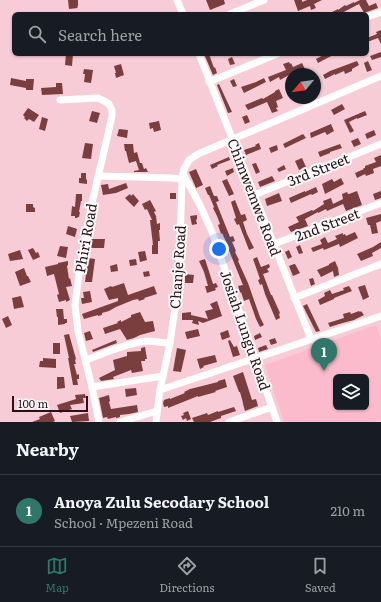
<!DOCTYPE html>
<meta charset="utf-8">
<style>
body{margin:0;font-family:Literata,serif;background:#242831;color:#f1f3f6}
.controls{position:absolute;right:12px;bottom:12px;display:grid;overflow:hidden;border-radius:6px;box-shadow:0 1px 3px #0004}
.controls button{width:36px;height:36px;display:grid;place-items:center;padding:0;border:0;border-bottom:1px solid #363941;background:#171b24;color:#f1f3f6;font:20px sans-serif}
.compass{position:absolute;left:285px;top:68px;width:36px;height:36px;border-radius:50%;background:#171b24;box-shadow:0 1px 3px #0004;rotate:241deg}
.scale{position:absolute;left:12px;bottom:10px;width:76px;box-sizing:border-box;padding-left:4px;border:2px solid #2b121a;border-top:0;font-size:11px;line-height:14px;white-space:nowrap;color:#2b121a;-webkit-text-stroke:3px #fafafa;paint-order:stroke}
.you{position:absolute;left:219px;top:249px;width:14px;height:14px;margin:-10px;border:3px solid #fff;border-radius:50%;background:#1a73e8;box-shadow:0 0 0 6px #1a73e833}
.badge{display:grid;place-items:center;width:26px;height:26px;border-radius:50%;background:#31766a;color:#fff;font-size:13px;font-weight:700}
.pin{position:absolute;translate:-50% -33px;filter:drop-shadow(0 1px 2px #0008)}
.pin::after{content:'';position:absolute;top:21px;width:14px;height:12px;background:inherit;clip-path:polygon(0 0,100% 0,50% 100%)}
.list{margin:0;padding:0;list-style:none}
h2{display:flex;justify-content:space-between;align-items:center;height:52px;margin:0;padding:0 16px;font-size:17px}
h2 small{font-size:13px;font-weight:400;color:#9ea1a6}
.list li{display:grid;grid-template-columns:26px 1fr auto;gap:12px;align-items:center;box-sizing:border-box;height:72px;padding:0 16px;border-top:1px solid #363941}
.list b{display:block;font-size:15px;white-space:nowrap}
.list p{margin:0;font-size:13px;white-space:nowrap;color:#9ea1a6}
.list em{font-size:13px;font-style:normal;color:#9ea1a6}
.icon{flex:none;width:22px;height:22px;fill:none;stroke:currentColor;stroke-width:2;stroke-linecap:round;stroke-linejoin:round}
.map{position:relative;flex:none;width:381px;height:422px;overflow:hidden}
.search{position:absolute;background:#171b24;box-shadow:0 1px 3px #0004;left:12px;right:12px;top:12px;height:44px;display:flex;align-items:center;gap:10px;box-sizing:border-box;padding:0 14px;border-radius:6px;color:#9ea1a6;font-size:15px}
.sheet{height:124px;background:#171b24}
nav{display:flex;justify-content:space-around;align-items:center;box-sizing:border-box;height:56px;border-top:1px solid #363941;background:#171b24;font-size:11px;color:#9ea1a6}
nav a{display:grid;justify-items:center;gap:2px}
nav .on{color:#31766a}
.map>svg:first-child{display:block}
</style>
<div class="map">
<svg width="381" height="422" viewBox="0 0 381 422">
<rect width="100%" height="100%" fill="#f7ccd7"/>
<path fill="#fbbbcd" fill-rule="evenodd" d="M376,325L381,340V420L374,422H284L265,365ZM336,377H366V407H336Z"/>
<g fill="#7b3e3e">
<polygon points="68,0 78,0 78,6 77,7 78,8 69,9"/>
<polygon points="206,0 224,0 225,4 210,10"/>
<polygon points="294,0 302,0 302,2 307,0 322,0 314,4 316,8 311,10 310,6 298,11"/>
<polygon points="360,0 366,0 369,6 376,3 378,8 364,13 359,4 340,14 328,14 338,9 338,10 345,5 346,6 354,2 354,3"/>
<polygon points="381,30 381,44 378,38 367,42 367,38 377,34 376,32"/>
<polygon points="381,52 381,57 372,60 370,56"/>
<polygon points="66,54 73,54 72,66 65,65"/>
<polygon points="204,54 209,54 214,68 215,67 217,73 213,75"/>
<polygon points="325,54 335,54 318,63 316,59"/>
<polygon points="232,57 235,64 230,65 228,59"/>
<polygon points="357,61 359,65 352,69 352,71 345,74 344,71 335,75 335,74 325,79 323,75 330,71"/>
<polygon points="368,61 372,70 367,72 364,63"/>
<polygon points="289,62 290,64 291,63 293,67 302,63 305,69 291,74 280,80 279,77 270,82 268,77 286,70 283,64"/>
<polygon points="121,64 124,75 116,78 115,73 116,73 114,66"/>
<polygon points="84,69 93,70 91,83 84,82 85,74 83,74"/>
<polygon points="11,78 26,81 26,79 34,79 33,90 26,90 26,88 10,85"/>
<polygon points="264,78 266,82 244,93 241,87 256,82"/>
<polygon points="234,79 237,86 233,87 230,81"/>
<polygon points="56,83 62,83 63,94 42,95 41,88 56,87"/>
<polygon points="219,84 232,112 228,113 217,85"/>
<polygon points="279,89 283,98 276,101 278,107 276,108 278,111 272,113 267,102 248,110 245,105 262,98 263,99 275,92 275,91"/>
<polygon points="342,104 345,109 334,115 331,110"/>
<polygon points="28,108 39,115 34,122 29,119 27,121 24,118 25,117 23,115"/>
<polygon points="92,111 100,113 97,123 89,121"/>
<polygon points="365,111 367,115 357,119 357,118 349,122 354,131 350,133 344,120"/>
<polygon points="247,115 250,122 245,124 242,117"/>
<polygon points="42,117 48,119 45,131 39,129"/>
<polygon points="159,121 161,130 154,132 153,128 150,129 149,123"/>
<polygon points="331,124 334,131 327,135 325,132 311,138 310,133"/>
<polygon points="119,129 128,130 127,138 117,136"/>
<polygon points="374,130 376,135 367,139 365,134"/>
<polygon points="303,134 306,138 285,148 283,144"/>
<polygon points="358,138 361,144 354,147 351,141"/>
<polygon points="85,143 93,144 91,159 82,158"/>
<polygon points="259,143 261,149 246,155 244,150 256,146 255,145"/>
<polygon points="124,144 133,144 134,153 137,152 140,163 142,163 144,169 146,168 148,172 134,172 134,171 139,170 136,161 129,163 126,151 125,151"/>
<polygon points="340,144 342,148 330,152 330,153 320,157 318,152"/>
<polygon points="277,145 278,150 271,153 269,148"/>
<polygon points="381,155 381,166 373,169 374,173 366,176 365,174 357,178 355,173 364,169 363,168 365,168 365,166 376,162 374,158"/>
<polygon points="229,157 230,160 217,165 218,166 212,169 210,165"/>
<polygon points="302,158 306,167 299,170 295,161"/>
<polygon points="256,163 260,172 256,174 252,164"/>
<polygon points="284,165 286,169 279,172 277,169"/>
<polygon points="233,168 234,172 227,176 225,171"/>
<polygon points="196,169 203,185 196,188 189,172"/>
<polygon points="81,173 86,173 86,179 87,180 87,184 79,183 79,178 81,178"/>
<polygon points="272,176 275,181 260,187 258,182"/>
<polygon points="341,178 344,184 325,194 322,184 332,179 334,182"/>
<polygon points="227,179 234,194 229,196 222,181"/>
<polygon points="126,183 128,188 116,193 103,195 101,185 108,184 109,189"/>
<polygon points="210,186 214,196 217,196 219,201 216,202 230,237 233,236 235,241 232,242 236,251 235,252 239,260 238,261 248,283 260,317 264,325 260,327 256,319 249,299 244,301 241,292 240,293 238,286 243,285 228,248 229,248 222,233 221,234 218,225 220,224 217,216 213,208 214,207 209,195 208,195 205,188"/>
<polygon points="316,187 318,192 312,195 311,194 291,203 289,198 305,191 305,192"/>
<polygon points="357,191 362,205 346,211 343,204 327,211 326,209 318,213 318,212 305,219 308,226 291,232 288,227 299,222 296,217 312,210 313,211 324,204 323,201 331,198 333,204 343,199 342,194 347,192 348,194 349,194"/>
<polygon points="381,191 381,198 375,200 373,194"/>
<rect x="170" y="193" width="6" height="6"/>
<polygon points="279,193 282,201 267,206 265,199"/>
<polygon points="76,194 82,194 82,201 81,201 79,212 80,212 79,217 78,217 77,218 75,218 75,216 71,216 72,206 75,207"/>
<polygon points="130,194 131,196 133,194 139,201 134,207 125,198"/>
<polygon points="150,200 156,211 154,212 156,216 157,224 160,223 160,230 159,230 160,241 158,241 158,254 152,254 152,245 153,245 150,220 152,220 147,209 145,210 142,204"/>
<polygon points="235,200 241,215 245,214 247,220 243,222 247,234 254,248 249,250 239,224 237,225 234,219 236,218 231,202"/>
<polygon points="26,204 33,204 33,207 35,208 35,212 26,212"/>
<polygon points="381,214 381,221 376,223 378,233 372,234 370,225 368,225 366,218"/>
<polygon points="197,215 197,219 196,220 197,224 192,225 190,216"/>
<polygon points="68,226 77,229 75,237 66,234"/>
<polygon points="355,232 358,238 340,247 339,244 324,250 323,248 313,252 311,248 322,244 320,240 325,237 328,243 337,239 335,236 343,233 343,235 345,234 346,236"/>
<polygon points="91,239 105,239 104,248 90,248"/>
<polygon points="381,242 381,248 372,253 373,256 361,261 357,254 373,247"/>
<polygon points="300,245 303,253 299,254 296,247"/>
<polygon points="60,246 68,247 66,258 57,256"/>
<polygon points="33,248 36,253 38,252 40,257 33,260 28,250"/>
<polygon points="20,250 23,259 10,261 8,254"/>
<polygon points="289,250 292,257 288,259 285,252"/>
<polygon points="145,251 147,260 140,262 138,252"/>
<polygon points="257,257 261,267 269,264 270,267 267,269 269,272 263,274 271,295 272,295 280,313 279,314 280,318 276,320 265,294 262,284 260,285 258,280 260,279 253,259"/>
<polygon points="88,258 95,259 92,282 85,282"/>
<polygon points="136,259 137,265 130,266 129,260"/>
<polygon points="205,259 213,284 216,283 218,287 215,288 216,290 207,293 205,286 208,286 204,272 199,261"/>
<polygon points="68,261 68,265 67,266 69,279 70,278 72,286 66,287 70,300 66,302 66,300 59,302 57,295 59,294 54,274 47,276 45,267 58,264 58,263"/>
<polygon points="335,261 338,268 339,275 334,277 333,271 321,277 317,270 329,265 329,264"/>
<polygon points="117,264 118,271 111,272 110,266"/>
<polygon points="294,264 295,264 300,273 293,276 289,266"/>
<polygon points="24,268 27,276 28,276 31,282 20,286 15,272"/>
<polygon points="149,271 150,276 144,277 143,272"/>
<polygon points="185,274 194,275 193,283 185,283"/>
<polygon points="313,278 315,284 311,286 309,279"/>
<polygon points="124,283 128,295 154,286 157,294 144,298 145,299 139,301 138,299 133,300 116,307 109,311 102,313 102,315 98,316 98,315 84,319 82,314 118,301 118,298 109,300 104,289 111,286 112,287"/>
<polygon points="365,285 369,297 363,300 358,287"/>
<polygon points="349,286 352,291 334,298 334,299 320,305 318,300 325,296 324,293 330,290 332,294 344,290 343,288"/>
<polygon points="90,291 92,302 82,304 81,298 84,298 83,292"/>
<polygon points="21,296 24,307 14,309 12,298"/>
<polygon points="217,301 222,316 203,323 198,321 199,325 192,323 193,320 182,320 182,313 191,312 191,315 208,319 205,311 213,309 210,304"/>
<polygon points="307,304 320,331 316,332 303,306"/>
<polygon points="56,309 63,309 64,319 67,319 67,323 65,323 65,324 58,325 58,317 57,317"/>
<polygon points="359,311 360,312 361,311 364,315 354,320 339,324 330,327 328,323 344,318 343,314 350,312 351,314"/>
<polygon points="140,312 145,322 153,321 155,331 140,335 134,338 127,340 120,329 105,334 103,328 118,323 117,322 121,320 121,322 131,317 131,315"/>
<polygon points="8,316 12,325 6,328 2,319"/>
<polygon points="198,329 200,336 187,339 185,332"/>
<polygon points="228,330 230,337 222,340 220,333"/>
<polygon points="90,331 93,339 86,341 84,333"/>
<polygon points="260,333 262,337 255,340 254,336"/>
<polygon points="69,334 76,359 75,360 76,364 74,364 77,375 79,374 79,379 77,379 78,385 73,385 68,358 69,358 64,335"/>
<polygon points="275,338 277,343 271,345 269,340"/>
<polygon points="116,340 117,343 93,352 92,350"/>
<polygon points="230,340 234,347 237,346 240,355 233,357 228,341"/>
<rect x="53" y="343" width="7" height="11"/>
<polygon points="266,345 268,349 259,352 258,348"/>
<polygon points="145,347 147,359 145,359 145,361 141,361 143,371 132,373 131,370 113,377 114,379 101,381 99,378 115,370 113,360 127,356 127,352 141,351 141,348"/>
<polygon points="177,348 186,350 181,372 173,371"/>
<polygon points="215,355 217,362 203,366 204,367 200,369 197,359"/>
<polygon points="43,358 56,359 56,368 39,367 40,361 43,361"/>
<polygon points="243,372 252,400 256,399 258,406 245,411 243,404 243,403 240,392 239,392 233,376"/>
<polygon points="57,377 64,377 65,388 57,389"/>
<polygon points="225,379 227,387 215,391 216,392 205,395 198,397 198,396 168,408 168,406 164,407 163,403 164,400 170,398 170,399 185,393 184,392 190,389 218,382 218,381"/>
<polygon points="136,388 137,395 126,397 125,389"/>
<polygon points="85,394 86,398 83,398 84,403 70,405 72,409 60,413 57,405 76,399 75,395"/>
<polygon points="109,395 110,401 109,402 111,409 137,405 138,412 129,414 120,415 120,417 117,418 116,418 116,417 108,419 107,417 103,418 99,398"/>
<polygon points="234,407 236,411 221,416 221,418 210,422 194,422 192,418 207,413 208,415 218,411 218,412"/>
<polygon points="188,411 191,419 187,421 186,418 183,420 181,416 184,415 183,413"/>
<polygon points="51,412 55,421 53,422 32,422 40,419 39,417"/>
<polygon points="88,413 89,421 72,422 70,416"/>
</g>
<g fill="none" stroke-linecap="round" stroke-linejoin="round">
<g stroke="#fff" stroke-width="7">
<polyline points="177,0 183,14"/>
<polyline points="230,14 264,0"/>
<polyline points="367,17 381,12"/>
<polyline points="199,54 311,339"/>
<polyline points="209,82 277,54"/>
<polyline points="60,100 98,98 104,101 109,104 112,110 112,116 108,134 92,203 79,274 75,305 78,331 92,387 99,422"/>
<polyline points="183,174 199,203 212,232 277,422"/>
<polyline points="98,176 172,178 182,179"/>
<polyline points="254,195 381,144"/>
<polyline points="274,244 381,203"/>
<polyline points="294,298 381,264"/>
<path d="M86,360C105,353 127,343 147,341C154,341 162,343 170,343"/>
<polyline points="92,387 163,376"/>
<polyline points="160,390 381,316"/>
<polyline points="120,422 157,411"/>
<polyline points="156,422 160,390 170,343 179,280 182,179 184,169 189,160 198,154 381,76"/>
<polyline points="229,422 272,407"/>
</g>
</g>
<g text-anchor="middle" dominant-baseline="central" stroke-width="4" stroke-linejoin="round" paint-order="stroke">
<g font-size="14" fill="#2b121a" stroke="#fafafa">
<text transform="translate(318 169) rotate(-22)">3rd Street</text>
<text transform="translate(255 197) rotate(69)">Chimwemwe Road</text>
<text transform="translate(327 224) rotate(-21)">2nd Street</text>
<text transform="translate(85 238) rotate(-80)">Phiri Road</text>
<text transform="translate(177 267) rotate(-86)">Chanje Road</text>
<text transform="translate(246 330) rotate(71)">Josiah Lungu Road</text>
</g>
</g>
</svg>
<div class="controls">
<button><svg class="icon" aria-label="layers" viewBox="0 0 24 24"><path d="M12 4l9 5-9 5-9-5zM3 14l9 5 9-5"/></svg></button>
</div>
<svg class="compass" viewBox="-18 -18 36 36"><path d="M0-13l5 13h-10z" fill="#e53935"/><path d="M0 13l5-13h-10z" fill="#9ea1a6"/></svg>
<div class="scale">100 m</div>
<div class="you"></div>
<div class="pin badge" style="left:324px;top:371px">1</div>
<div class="search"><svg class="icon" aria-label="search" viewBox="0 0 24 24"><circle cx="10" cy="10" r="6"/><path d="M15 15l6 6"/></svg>Search here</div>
</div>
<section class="sheet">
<h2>Nearby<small></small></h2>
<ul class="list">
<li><span class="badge">1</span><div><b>Anoya Zulu Secodary School</b><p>School · Mpezeni Road</p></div><em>210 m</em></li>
</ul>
</section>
<nav>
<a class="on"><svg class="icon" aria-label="map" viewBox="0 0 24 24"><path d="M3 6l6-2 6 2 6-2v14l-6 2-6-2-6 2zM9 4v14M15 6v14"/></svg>Map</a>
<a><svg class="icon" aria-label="directions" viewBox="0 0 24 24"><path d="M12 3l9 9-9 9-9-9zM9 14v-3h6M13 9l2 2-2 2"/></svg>Directions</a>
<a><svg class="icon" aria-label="saved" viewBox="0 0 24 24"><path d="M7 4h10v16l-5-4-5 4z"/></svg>Saved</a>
</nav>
